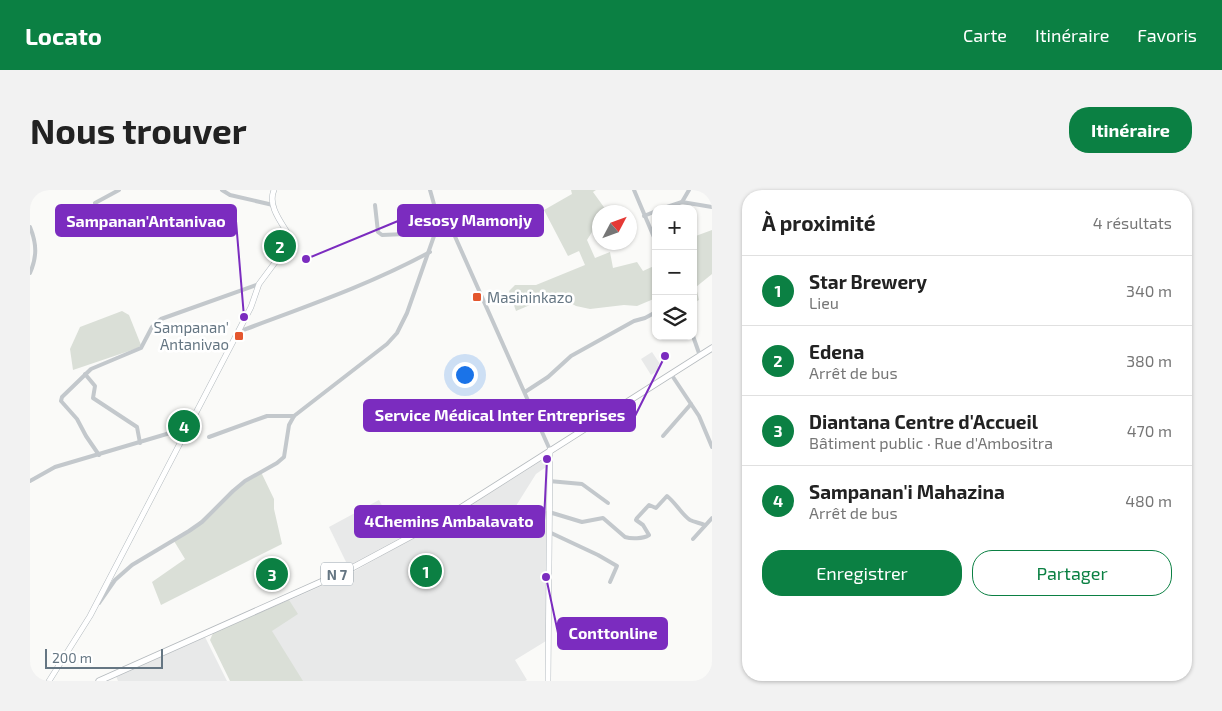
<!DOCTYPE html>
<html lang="fr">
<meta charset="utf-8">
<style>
body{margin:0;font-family:"Exo 2",sans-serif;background:#f2f2f2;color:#222}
.controls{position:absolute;right:15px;top:15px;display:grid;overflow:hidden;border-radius:10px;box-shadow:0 1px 4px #0004}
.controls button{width:45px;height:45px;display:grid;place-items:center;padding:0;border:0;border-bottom:1px solid #e0e0e0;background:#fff;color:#222;font:25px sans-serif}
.compass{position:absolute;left:562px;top:15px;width:45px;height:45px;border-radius:50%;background:#fff;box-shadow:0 1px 4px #0004;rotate:49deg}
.scale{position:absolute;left:15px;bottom:12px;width:118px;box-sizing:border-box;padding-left:5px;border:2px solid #657683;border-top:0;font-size:14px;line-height:18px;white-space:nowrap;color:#657683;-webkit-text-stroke:4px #fff;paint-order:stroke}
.you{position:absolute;left:434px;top:184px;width:18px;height:18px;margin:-12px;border:4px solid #fff;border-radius:50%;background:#1a73e8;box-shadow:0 0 0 8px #1a73e833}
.badge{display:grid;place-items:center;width:32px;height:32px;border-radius:50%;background:#0b8043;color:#fff;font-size:16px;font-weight:700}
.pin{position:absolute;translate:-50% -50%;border:2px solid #fff;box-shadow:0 1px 5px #0006}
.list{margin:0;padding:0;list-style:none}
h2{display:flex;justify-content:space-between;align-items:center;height:65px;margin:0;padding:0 20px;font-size:21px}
h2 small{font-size:16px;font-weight:400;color:#767676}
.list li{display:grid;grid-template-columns:32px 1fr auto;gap:15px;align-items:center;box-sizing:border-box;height:70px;padding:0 20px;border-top:1px solid #e0e0e0}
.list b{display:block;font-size:19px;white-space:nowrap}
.list p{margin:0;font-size:16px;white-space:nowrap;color:#767676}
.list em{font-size:16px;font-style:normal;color:#767676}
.actions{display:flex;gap:10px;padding:15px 20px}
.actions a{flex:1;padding:11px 0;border:1px solid #0b8043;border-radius:20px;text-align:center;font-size:18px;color:#0b8043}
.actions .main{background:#0b8043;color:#fff}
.icon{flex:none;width:28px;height:28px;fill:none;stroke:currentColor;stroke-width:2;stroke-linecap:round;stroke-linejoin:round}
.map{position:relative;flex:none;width:682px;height:491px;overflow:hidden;border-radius:20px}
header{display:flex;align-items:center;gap:30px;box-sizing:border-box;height:70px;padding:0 25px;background:#0b8043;color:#fff}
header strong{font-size:24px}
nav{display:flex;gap:28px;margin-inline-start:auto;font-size:18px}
.intro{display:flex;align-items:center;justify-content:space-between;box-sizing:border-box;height:120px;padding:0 30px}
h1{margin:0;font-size:35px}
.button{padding:12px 22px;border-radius:20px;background:#0b8043;color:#fff;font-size:18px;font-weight:700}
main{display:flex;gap:30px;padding:0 30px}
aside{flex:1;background:#fff;border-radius:20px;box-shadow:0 1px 4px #0004}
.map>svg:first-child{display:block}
</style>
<header>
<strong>Locato</strong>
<nav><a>Carte</a><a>Itinéraire</a><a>Favoris</a></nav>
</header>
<div class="intro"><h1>Nous trouver</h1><a class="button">Itinéraire</a></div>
<main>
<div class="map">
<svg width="682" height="491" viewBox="0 0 682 491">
<rect width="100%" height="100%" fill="#fafaf8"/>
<g fill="#e8e9e9">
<polygon points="622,162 630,174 628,175 630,179 621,185 611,169"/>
<polygon points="511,269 519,275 506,284 479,327 484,334 498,326 517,321 516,451 485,470 497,490 495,491 243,491 208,433 323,382 394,342"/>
<polygon points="349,310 370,348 318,376 299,337"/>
<polygon points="175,447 197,491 88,491 86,486"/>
</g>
<g fill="#dadfd7">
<polygon points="541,0 566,0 563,2 576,20 575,22 570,22 569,31 557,50 565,68 580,62 583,78 607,72 613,81 626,75 626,108 607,116 594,115 560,119 546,116 537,111 514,109 486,121 479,101 485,95 506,95 555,75 549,61 538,66 514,20 542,4"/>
<polygon points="682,40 682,84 666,97 669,110 663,113 663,47"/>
<polygon points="92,121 99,125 111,155 108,158 43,180 40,159 50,137"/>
<polygon points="231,282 244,309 244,319 252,354 131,415 122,392 155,369 144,351 159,341 203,301"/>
<polygon points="259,410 268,424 242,441 273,491 200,491 180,450 183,443"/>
</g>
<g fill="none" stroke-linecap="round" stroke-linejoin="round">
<defs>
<g id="secondary">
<path d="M19,491L60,426L208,142L221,117L229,94L258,55L260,47C252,33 237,16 244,0"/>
<polyline points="518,491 520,260"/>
</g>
<polyline id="primary" points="69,491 320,379 413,329 682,158"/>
</defs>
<use href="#secondary" stroke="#b3babf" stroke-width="6"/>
<use href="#primary" stroke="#b5babe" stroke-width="7"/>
<g stroke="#c3c8cc" stroke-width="4">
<polyline points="192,0 200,5 243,15"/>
<polyline points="400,0 407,25 423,42 520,260"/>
<polyline points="604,0 626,52"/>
<polyline points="652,12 659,0"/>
<polyline points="65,13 89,0"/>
<polyline points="345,15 348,42 352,45 376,44 393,37 396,38 405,45"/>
<polyline points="631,19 652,12 682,17"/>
<polyline points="614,26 626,21"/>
<path d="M0,37C7,54 7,67 0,83"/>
<path d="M208,142C274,117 337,96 400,62"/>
<polyline points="663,146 670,166"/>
<polyline points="55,184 65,196 63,208 107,237 110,253"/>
<polyline points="641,184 669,226 682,257"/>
<polyline points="495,202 518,187 541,166 604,131 615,128 626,122"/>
<polyline points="633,246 661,214"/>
<polyline points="179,247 237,226 264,226"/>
<polyline points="69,265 56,246 47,229 31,211 32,207 61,179 111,158 122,137 131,129 229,94"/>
<polyline points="0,291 25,277 157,238"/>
<polyline points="519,291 552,294 578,313"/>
<path d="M519,322L552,332L573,328L595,347C601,349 613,349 619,345L613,335L606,330L607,328L619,315L626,318L637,306C645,312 653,326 660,330C664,332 670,333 675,335"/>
<polyline points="519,342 568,365 587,376 580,392"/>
<polyline points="663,349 682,328"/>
<polyline points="69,413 85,390 102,375 159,341 172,332 203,301 215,291 247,273 254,267 259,235 264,226 357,154 367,143 377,123 410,29"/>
<polyline points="678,491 682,481"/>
</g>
<use href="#secondary" stroke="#fff" stroke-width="5"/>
<use href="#primary" stroke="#fff" stroke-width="5.5"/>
</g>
<g fill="#e4572e" stroke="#fff" stroke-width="2">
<rect x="442" y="102" width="10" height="10" rx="2.5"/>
<rect x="204" y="141" width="10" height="10" rx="2.5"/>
</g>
<g text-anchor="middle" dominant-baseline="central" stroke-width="5" stroke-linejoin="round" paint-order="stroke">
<rect fill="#fff" stroke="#939fa8" stroke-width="1" x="291" y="372.5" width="32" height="23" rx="4"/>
<g font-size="14" font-weight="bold" fill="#657683">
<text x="307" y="384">N 7</text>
</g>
<g font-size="15" fill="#657683" stroke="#fff" text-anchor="start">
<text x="457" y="107">Masininkazo</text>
<text x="199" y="137" text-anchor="end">Sampanan'<tspan x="199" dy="17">Antanivao</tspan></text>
</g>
</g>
<path fill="none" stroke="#7b2cbf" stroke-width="2" d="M276 69L368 31M214 127L206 31M635 166L605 226M517 269L514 331M516 387L528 443"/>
<g fill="#7b2cbf" stroke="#fff" stroke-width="2">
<circle cx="276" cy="69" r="5"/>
<circle cx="214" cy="127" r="5"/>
<circle cx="635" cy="166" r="5"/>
<circle cx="517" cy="269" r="5"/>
<circle cx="516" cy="387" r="5"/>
</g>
<g fill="#7b2cbf" stroke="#7b2cbf" stroke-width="2">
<rect x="368" y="15" width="145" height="31" rx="5"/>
<rect x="26" y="15" width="180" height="31" rx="5"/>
<rect x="334" y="210" width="271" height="31" rx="5"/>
<rect x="325" y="316" width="189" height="31" rx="5"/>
<rect x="528" y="428" width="109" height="31" rx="5"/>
</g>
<g font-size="16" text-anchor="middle" font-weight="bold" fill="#fff">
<text x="440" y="36">Jesosy Mamonjy</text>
<text x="116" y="37">Sampanan'Antanivao</text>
<text x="470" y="231">Service Médical Inter Entreprises</text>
<text x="419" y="337">4Chemins Ambalavato</text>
<text x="583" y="449">Conttonline</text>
</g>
</svg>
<div class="controls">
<button>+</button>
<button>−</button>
<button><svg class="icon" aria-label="layers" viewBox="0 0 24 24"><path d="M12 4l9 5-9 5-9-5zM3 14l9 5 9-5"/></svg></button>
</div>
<svg class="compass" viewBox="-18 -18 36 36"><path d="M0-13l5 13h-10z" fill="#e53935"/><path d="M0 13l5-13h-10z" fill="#767676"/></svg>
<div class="scale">200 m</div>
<div class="you"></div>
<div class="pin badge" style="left:396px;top:381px">1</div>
<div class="pin badge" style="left:250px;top:56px">2</div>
<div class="pin badge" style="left:242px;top:384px">3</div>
<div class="pin badge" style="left:154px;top:236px">4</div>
</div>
<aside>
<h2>À proximité<small>4 résultats</small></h2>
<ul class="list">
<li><span class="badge">1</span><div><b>Star Brewery</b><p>Lieu</p></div><em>340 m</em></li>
<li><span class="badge">2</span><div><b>Edena</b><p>Arrêt de bus</p></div><em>380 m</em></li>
<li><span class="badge">3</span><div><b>Diantana Centre d'Accueil</b><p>Bâtiment public · Rue d'Ambositra</p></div><em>470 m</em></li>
<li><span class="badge">4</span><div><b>Sampanan'i Mahazina</b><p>Arrêt de bus</p></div><em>480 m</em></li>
</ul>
<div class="actions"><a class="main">Enregistrer</a><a>Partager</a></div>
</aside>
</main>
